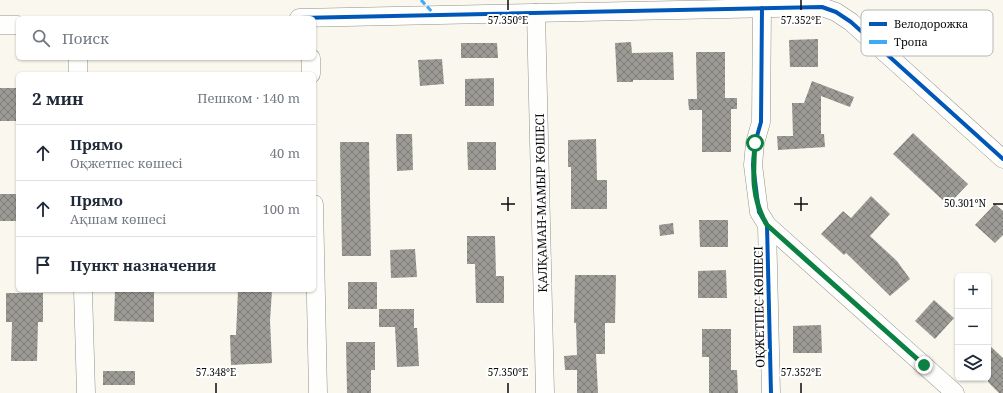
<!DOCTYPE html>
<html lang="ru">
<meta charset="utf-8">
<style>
body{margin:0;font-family:"Noto Serif",serif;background:#f6f6f7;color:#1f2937}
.controls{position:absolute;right:12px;bottom:12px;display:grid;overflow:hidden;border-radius:6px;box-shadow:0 1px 3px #0004}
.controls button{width:36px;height:36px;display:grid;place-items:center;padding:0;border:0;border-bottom:1px solid #e0e1e3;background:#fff;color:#1f2937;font:20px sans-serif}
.stop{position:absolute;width:12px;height:12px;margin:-9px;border:3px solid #0b8043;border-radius:50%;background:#fff}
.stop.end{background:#0b8043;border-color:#fff;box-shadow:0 1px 4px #0008}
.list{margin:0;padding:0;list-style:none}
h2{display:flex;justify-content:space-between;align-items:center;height:52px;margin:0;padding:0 16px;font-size:17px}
h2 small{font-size:13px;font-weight:400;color:#747a83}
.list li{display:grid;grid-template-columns:26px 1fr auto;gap:12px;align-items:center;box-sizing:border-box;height:56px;padding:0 16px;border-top:1px solid #e0e1e3}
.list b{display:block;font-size:15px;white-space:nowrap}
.list p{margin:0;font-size:13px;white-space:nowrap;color:#747a83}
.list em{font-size:13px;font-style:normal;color:#747a83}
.icon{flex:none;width:22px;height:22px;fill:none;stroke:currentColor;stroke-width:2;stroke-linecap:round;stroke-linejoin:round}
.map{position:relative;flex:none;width:1003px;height:393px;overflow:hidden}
.search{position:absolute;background:#fff;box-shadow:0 1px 3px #0004;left:16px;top:16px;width:300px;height:44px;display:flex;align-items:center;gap:10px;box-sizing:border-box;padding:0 14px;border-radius:6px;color:#747a83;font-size:15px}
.panel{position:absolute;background:#fff;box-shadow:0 1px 3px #0004;left:16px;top:72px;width:300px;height:220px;border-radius:6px}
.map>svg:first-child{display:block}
</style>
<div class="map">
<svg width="1003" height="393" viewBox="0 0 1003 393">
<defs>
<pattern id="building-cross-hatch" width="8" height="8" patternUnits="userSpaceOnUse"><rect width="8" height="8" fill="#9c9a95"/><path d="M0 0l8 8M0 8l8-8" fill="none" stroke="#7d7c78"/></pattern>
</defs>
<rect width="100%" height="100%" fill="#faf7ee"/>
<g fill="url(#building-cross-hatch)">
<polygon points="818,39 818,67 790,67 789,40"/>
<polygon points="631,42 632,53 673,52 674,80 633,80 633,82 617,82 615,43"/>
<polygon points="461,43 497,43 498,58 461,58"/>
<polygon points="696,52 725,52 725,98 737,98 737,109 731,109 731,152 702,152 702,110 689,110 688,99 697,99"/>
<polygon points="442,59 444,84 420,86 418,60"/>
<polygon points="494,78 494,106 465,106 465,79"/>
<polygon points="812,81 854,97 850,107 821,96 821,134 824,134 825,147 778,150 777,136 793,136 792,103 804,103"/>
<rect x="0" y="88" width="18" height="33"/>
<polygon points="913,133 968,184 948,205 893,154"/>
<polygon points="396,134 412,134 413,170 397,171"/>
<polygon points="596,139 597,180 607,180 607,209 571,209 571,167 568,167 568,140"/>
<polygon points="340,142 369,142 371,256 342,256"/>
<polygon points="467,142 496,142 496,170 468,170"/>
<rect x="0" y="194" width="18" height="27"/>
<polygon points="871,196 890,214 870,236 897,261 910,279 890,296 846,253 844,255 821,234 843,211 851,218"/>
<polygon points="995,204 1003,211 1003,235 995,243 975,225"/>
<polygon points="699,220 728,220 728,247 700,247"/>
<polygon points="673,223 674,234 660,236 659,225"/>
<polygon points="467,236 495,236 496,276 504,276 504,303 476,303 475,264 467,264"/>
<polygon points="415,249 417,277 391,278 390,250"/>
<polygon points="726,270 727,298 698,298 698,271"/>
<polygon points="575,275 616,275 615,323 605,323 605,354 596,354 598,393 577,393 577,370 565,370 564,356 577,355 576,323 574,323"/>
<rect x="348" y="282" width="29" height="27"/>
<polygon points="115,290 154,290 154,322 114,321"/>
<polygon points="238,290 272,290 270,321 272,363 231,365 230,335 236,335"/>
<polygon points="6,293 43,293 43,322 38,322 37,361 11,361 12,322 6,322"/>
<polygon points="934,300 954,318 935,339 915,321"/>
<polygon points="379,309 414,309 414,328 417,328 419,366 397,367 395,327 379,327"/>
<polygon points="821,325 822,353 793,353 793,326"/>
<polygon points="702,329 731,329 731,370 737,370 738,393 709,393 709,357 702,357"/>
<polygon points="346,342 375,342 375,370 371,370 371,393 347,393"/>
<polygon points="988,344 1003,358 1003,393 999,393 988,382"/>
<rect x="103" y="371" width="32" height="14"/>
</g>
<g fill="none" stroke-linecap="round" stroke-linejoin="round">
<defs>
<g id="minor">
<polyline points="762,8 761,122 755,143 753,165 759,212 767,225 771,393"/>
<polyline points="536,13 545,393"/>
<polyline points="299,18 822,7 836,12 851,22 1003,159"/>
<polyline points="0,25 18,25"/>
<polyline points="78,58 78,74"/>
<polyline points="311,58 311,74"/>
<polyline points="314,204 318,393"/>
<polyline points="767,225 955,393"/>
<polyline points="83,290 86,393"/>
</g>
</defs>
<use href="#minor" stroke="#93918d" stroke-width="19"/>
<use href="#minor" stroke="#fefefc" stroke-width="18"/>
<polyline stroke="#3fa9f5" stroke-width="3" stroke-dasharray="6 3" stroke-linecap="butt" points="421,0 435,15"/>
<defs>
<g id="cycleway">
<polyline points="762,8 761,122 755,143 753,165 759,212 767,225 771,393"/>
<polyline points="299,18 822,7 836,12 851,22 1003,159"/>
</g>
</defs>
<use href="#cycleway" stroke="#fff" stroke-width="6"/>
<use href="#cycleway" stroke="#0057b8" stroke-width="4"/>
</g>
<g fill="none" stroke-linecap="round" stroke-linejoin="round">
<path stroke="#0b8043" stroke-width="5" d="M755,143C753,172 751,199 767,225L924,365"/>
</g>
<path fill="none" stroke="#0b0b0b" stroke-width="1.5" d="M508,0V10M801,0V10M508,197V211M801,197V211M501,204H515M794,204H808M993,204H1003M216,383V393M508,383V393M801,383V393"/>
<g text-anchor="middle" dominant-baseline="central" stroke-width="4" stroke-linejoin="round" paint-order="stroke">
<g font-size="12" fill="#0b0b0b" stroke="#fff">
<text transform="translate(541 203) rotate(-91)">ҚАЛҚАМАН-МАМЫР КӨШЕСІ</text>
<text transform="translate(759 307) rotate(-91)">ОҚЖЕТПЕС КӨШЕСІ</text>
</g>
</g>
<rect x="861" y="10" width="132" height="46" rx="6" fill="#fff" stroke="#b6b6b6" stroke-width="1"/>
<rect x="869" y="22" width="18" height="4" fill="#0057b8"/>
<rect x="869" y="40" width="18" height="4" fill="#3fa9f5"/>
<g font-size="11" fill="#0b0b0b">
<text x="894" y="28">Велодорожка</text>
<text x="894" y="46">Тропа</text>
</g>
<g font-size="10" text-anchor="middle" fill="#0b0b0b" stroke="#fff" stroke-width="4" stroke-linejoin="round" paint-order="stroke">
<text x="508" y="24">57.350°E</text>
<text x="801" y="24">57.352°E</text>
<text x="965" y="207">50.301°N</text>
<text x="216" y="376">57.348°E</text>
<text x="508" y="376">57.350°E</text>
<text x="801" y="376">57.352°E</text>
</g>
</svg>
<div class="controls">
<button>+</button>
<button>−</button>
<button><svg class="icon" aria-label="layers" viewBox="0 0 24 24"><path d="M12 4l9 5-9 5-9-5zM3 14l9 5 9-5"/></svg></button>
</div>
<div class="stop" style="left:755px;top:143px"></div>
<div class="stop end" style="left:924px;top:365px"></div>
<div class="search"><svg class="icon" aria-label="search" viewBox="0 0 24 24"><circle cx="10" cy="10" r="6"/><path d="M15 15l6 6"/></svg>Поиск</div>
<section class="panel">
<h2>2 мин<small>Пешком · 140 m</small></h2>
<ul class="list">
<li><svg class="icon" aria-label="ahead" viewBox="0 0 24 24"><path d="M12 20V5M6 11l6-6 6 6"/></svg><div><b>Прямо</b><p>Оқжетпес көшесі</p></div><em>40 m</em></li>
<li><svg class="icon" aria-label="ahead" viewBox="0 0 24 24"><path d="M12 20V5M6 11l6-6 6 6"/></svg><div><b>Прямо</b><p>Ақшам көшесі</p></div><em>100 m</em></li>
<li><svg class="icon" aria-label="arrive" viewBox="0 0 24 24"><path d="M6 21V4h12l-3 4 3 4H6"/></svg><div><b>Пункт назначения</b></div></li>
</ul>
</section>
</div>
